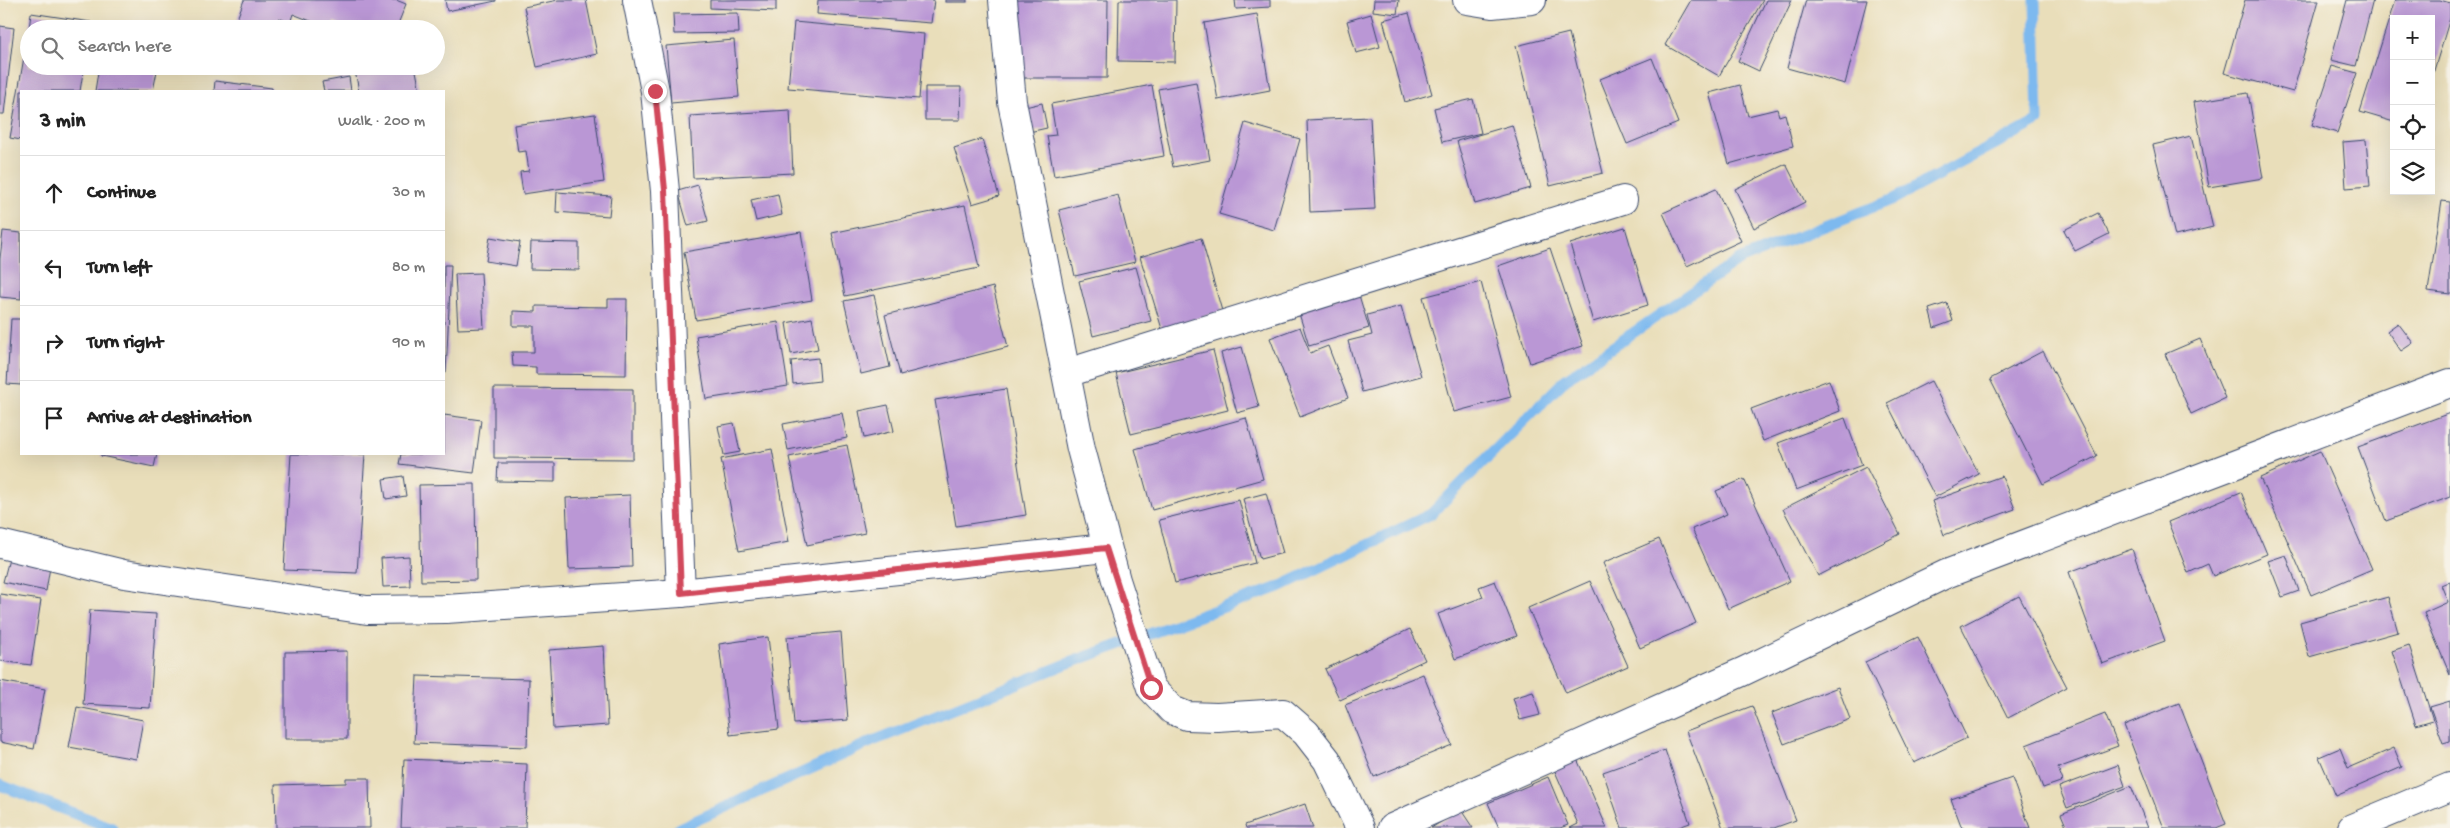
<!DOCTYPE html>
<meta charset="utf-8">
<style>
body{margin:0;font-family:"Gochi Hand",sans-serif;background:#f2f2f2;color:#222}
.controls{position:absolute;right:15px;top:15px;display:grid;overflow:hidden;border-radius:0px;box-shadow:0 5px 20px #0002}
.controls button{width:45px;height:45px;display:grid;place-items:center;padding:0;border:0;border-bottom:1px solid #e0e0e0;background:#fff;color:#222;font:25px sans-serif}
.stop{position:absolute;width:15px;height:15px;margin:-11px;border:4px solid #d1495b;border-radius:50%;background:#fff}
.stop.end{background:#d1495b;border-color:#fff;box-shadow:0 1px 5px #0008}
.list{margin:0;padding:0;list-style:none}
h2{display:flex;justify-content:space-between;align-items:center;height:65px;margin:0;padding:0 20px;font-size:21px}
h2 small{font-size:16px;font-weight:400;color:#767676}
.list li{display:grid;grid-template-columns:32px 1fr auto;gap:15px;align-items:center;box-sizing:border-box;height:75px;padding:0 20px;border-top:1px solid #e0e0e0}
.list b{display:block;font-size:19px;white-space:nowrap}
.list em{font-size:16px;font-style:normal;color:#767676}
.icon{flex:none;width:28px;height:28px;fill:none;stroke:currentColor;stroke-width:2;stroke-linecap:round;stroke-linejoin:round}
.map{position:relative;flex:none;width:2450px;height:828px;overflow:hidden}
.search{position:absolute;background:#fff;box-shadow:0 5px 20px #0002;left:20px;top:20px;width:425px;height:55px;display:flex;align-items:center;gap:12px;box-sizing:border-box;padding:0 18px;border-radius:28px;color:#767676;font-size:19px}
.panel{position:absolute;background:#fff;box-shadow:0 5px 20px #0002;left:20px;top:90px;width:425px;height:365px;border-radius:0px}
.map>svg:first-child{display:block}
</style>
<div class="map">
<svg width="2450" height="828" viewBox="0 0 2450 828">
<rect width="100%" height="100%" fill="#f7f3e8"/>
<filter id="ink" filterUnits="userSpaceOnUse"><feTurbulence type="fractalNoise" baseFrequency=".02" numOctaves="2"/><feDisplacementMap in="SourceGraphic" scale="10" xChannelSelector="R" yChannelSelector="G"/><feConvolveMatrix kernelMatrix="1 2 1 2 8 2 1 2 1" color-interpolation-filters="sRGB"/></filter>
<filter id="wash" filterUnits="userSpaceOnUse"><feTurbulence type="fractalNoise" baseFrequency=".0096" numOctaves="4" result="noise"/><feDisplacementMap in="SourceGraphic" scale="20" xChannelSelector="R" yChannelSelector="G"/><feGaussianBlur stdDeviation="1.12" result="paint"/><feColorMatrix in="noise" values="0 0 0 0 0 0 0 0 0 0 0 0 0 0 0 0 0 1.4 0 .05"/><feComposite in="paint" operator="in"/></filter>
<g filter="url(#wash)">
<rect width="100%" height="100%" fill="#e9deba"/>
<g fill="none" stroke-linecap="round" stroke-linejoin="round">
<g stroke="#7db9ef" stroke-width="11">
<polyline points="0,785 112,828"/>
<polyline points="679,828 873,741 1069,663 1279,587 1431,514 1566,379 1739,260 1894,199 2038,121 2035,0"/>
</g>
</g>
<g id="blocks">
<g fill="#ba97d5">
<polygon points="244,0 396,0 406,4 396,29 352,29 334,22 331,29 293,14 290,23 279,18 274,29 262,29 237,19"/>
<polygon points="445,0 496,0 496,1 447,11"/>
<polygon points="558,0 586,0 597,54 537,67 524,7"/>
<polygon points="710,0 776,0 776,11 710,8"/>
<polygon points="818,0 934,0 931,23 817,14"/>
<rect x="945" y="0" width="22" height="2"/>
<polygon points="1015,0 1108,0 1107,78 1015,78"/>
<polygon points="1119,0 1176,0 1175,62 1118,61"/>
<polygon points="1235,0 1270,0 1270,7 1236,9"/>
<polygon points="1374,0 1399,0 1397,14 1373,11"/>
<polygon points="1691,0 1763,0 1719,76 1665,45"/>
<polygon points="1766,0 1792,0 1759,71 1738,61"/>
<polygon points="1806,0 1867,0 1845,84 1787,68"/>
<polygon points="2245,0 2319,0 2293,92 2224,73"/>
<polygon points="2347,0 2373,0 2356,66 2331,60"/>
<polygon points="2395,0 2440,0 2450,3 2450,18 2432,77 2431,19 2394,19 2394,122 2360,112"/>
<polygon points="31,13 91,22 90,29 29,29"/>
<polygon points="738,13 739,33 674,34 673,14"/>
<polygon points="1409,13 1432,94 1405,102 1383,20"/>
<polygon points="1257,14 1270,90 1218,100 1204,23"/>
<polygon points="1371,14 1380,47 1356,53 1347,21"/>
<polygon points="794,22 924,34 919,99 788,88"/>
<polygon points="0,26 14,28 4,114 0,114"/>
<polygon points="1569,33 1603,173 1550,186 1516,46"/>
<polygon points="28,34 29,66 84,66 80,91 21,91 21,140 10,138"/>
<polygon points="734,40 739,97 671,103 666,46"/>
<polygon points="1652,58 1678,123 1627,144 1600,79"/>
<polygon points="99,66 158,66 153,91 95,91"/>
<polygon points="354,66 415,66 420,91 359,91"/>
<polygon points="2332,66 2357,73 2337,133 2312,125"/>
<polygon points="349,77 351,91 324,91 322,82"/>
<polygon points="215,81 272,88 272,91 214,91"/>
<polygon points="1196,82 1210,160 1173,167 1158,89"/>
<polygon points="1152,85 1164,156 1054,176 1047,136 1056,135 1051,104"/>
<polygon points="1740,85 1748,116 1777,109 1779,116 1785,114 1793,146 1729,164 1709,93"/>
<polygon points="925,87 961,87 960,120 925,120"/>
<polygon points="2248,93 2263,178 2209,187 2194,102"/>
<polygon points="1473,99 1481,133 1442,142 1434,108"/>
<polygon points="1042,103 1047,128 1029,132 1025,107"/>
<polygon points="790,110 793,173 693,178 690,116"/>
<polygon points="595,114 604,182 523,194 520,172 529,171 526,151 518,152 514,125"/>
<polygon points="1370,117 1375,209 1310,212 1307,120"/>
<polygon points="1245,123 1300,139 1274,230 1219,214"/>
<polygon points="1512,125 1531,188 1475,204 1457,141"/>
<polygon points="2191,136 2213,227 2175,236 2153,145"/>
<polygon points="982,139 999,196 972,204 954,148"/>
<polygon points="2366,140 2370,186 2346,188 2343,142"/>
<polygon points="1786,164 1805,202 1754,228 1735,189"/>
<polygon points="698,185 708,221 688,226 678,191"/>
<polygon points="1716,189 1741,241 1687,266 1663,213"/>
<polygon points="557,192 611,196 609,216 556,212"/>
<polygon points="778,194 782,215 756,221 751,200"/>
<polygon points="1118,195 1135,262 1075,276 1059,210"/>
<polygon points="2442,201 2450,202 2450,294 2428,291"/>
<polygon points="965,205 979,268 845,296 832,233"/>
<polygon points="2098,213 2109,234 2075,251 2064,230"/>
<polygon points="1625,227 1648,305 1593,322 1570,244"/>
<polygon points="3,231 21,233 21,299 0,297 0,259"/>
<polygon points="801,232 812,300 696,320 684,252"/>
<polygon points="490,237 520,242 516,266 486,261"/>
<polygon points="1201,238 1222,311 1162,329 1140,257"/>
<polygon points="531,242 579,243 579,270 530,269"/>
<polygon points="1550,248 1583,346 1530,363 1498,266"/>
<polygon points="444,265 451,265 446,373 444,373"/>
<polygon points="1136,267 1151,321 1093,336 1079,281"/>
<polygon points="481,273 484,328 458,329 455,274"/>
<polygon points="1481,282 1511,397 1454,412 1423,297"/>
<polygon points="993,287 1008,347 900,375 885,315"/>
<polygon points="1358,292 1369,328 1309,346 1298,310"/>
<polygon points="874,295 890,367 861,374 844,301"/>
<polygon points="608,299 627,299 626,375 536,374 536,367 513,366 512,352 534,352 534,326 513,326 513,311 536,312 536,306 608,307"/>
<polygon points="1947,303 1953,321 1934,328 1929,309"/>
<polygon points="1401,306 1421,376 1362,392 1348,341 1372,335 1367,315"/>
<polygon points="812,318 818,349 791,354 786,323"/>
<polygon points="11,319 21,319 21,385 7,384"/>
<polygon points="778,322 788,386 706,399 696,336"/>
<polygon points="2398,323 2413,343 2401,351 2387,331"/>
<polygon points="1300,327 1310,353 1328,346 1348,398 1300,417 1270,338"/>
<polygon points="2200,339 2225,398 2191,414 2165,354"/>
<polygon points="1242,347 1259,407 1237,413 1221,353"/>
<polygon points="1213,350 1228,410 1131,434 1116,373"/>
<polygon points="2043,351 2097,456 2043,484 1990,379"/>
<polygon points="818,358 820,381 793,384 791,361"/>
<polygon points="1829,380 1840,411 1763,441 1751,409"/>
<polygon points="1931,381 1979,474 1935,497 1887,403"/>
<polygon points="494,388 633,389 633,459 494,458"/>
<polygon points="1006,389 1026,515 956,526 935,400"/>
<polygon points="888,405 894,431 864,438 859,411"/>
<polygon points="842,413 847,438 788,450 783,424"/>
<polygon points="2450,413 2450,497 2386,521 2358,447"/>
<polygon points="444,415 481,420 474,473 399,464 401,454 444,454"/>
<polygon points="1246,418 1263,479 1152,510 1135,449"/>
<polygon points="1845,418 1862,465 1796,490 1778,443"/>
<polygon points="734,423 740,452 724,455 718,426"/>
<polygon points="847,445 865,533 807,545 789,457"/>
<polygon points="772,449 789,542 739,551 721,459"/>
<polygon points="2320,451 2372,569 2311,595 2260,478"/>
<polygon points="101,454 157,454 154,467 101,456"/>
<polygon points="291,454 365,454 357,573 284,570"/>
<polygon points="498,463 555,463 555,482 497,481"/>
<polygon points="1866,467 1900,534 1818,576 1783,509"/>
<polygon points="403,476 406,496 386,499 383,479"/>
<polygon points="2002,476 2015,509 1944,535 1932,501"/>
<polygon points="1744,479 1790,581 1728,609 1692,529 1727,514 1716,491"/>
<polygon points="475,484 476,580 421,581 419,485"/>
<polygon points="2241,492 2267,554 2213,576 2208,564 2188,573 2168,522"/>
<polygon points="1266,493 1283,553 1260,559 1243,499"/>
<polygon points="630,495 632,567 569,569 566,498"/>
<polygon points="1239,500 1255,563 1175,583 1159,520"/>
<polygon points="1659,539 1696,623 1640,648 1603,563"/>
<polygon points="2132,549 2165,641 2102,664 2069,572"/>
<polygon points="2286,555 2299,591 2282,597 2268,561"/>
<polygon points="409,556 410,586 383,587 381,558"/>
<polygon points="9,559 50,567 46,591 3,582"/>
<polygon points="1495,581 1517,636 1455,659 1438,614 1483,597 1479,587"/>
<polygon points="1590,581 1628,666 1566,693 1528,608"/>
<polygon points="2450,581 2450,675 2424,613 2448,602 2441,585"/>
<polygon points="0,594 41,600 31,665 0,661"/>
<polygon points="2019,596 2067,687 2008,718 1961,626"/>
<polygon points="2388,597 2398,632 2309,657 2300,622"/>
<polygon points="90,610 156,614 150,708 83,704"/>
<polygon points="1410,629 1425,660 1340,700 1325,669"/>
<polygon points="841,632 848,720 794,724 787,637"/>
<polygon points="768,637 779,729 730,735 719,644"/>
<polygon points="1918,637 1967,738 1914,763 1865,662"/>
<polygon points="2409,645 2433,720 2416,725 2392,651"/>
<polygon points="604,646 608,725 553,729 549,650"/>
<polygon points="347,651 347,739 285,739 285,652"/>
<polygon points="1423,674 1452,745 1374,777 1345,705"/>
<polygon points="417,676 529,679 527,747 414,743"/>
<polygon points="0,681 45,689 34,749 0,742"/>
<polygon points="1838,687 1850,719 1784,744 1772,713"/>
<polygon points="1533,692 1540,715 1520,720 1513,698"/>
<polygon points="2450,701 2450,741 2443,743 2430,707"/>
<polygon points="2179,703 2226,824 2216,828 2164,828 2124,725"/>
<polygon points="1752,706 1796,820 1774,828 1723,828 1686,731"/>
<polygon points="77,707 143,720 136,759 69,747"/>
<polygon points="2105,714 2118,746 2058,768 2063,781 2043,788 2026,745"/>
<polygon points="2340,748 2348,768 2394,748 2402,767 2336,796 2319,757"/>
<polygon points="1665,750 1690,823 1676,828 1622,828 1603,772"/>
<polygon points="404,759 527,764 525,828 401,828"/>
<polygon points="1577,759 1607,828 1570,828 1578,824 1554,769"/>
<polygon points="2118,765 2125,786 2067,808 2059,787"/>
<polygon points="1548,777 1568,825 1560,828 1499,828 1488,803"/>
<polygon points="346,778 369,778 370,828 276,828 275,785 346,783"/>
<polygon points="2012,778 2030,828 1962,828 1951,799"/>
<polygon points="2131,786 2148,828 2067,828 2061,814"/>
<polygon points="1305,804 1313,828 1246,828 1245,825"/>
<polygon points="1461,810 1473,828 1431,828"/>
</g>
</g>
</g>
<g filter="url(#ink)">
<use href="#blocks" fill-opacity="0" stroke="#3a496c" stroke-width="1"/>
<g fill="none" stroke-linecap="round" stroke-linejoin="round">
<defs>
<g id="minor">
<polyline points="637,0 655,91 665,191 681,593"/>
<polyline points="1003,0 1012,102 1081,449 1116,580 1151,688 1172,710 1187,716 1217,717 1283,713 1306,733 1327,760 1360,828"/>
<polyline points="1467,0 1492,4 1532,0"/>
<polyline points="1067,373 1623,200"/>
<polyline points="0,544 124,574 367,610 446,609 681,593 1106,548"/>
<polyline points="1392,828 1742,672 1946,574 2450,383"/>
<polyline points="2352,828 2450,787"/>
</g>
</defs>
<use href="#minor" stroke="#3a496c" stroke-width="30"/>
<use href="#minor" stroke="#fff" stroke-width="28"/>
</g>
</g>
<g fill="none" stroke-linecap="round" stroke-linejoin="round" filter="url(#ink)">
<polyline stroke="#d1495b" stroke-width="6" points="655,91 665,190 681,593 1106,548 1151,688"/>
</g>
</svg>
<div class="controls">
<button>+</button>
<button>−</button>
<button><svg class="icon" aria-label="locate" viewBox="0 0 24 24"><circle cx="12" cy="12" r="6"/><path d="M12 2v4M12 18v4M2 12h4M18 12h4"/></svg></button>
<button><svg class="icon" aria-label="layers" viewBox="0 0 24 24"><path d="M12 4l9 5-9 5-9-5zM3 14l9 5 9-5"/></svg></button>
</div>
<div class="stop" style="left:1151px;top:688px"></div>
<div class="stop end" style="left:655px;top:91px"></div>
<div class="search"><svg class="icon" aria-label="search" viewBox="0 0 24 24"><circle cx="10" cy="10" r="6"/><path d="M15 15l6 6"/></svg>Search here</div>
<section class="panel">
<h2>3 min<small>Walk · 200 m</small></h2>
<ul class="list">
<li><svg class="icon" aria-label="ahead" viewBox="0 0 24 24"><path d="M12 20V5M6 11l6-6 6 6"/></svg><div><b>Continue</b></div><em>30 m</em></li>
<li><svg class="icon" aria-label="left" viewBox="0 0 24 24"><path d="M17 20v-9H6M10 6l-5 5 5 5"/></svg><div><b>Turn left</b></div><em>80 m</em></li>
<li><svg class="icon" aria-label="right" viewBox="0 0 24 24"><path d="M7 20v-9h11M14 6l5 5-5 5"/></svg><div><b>Turn right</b></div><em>90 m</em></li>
<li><svg class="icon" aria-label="arrive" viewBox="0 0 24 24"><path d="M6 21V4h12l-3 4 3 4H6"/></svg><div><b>Arrive at destination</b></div></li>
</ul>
</section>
</div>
